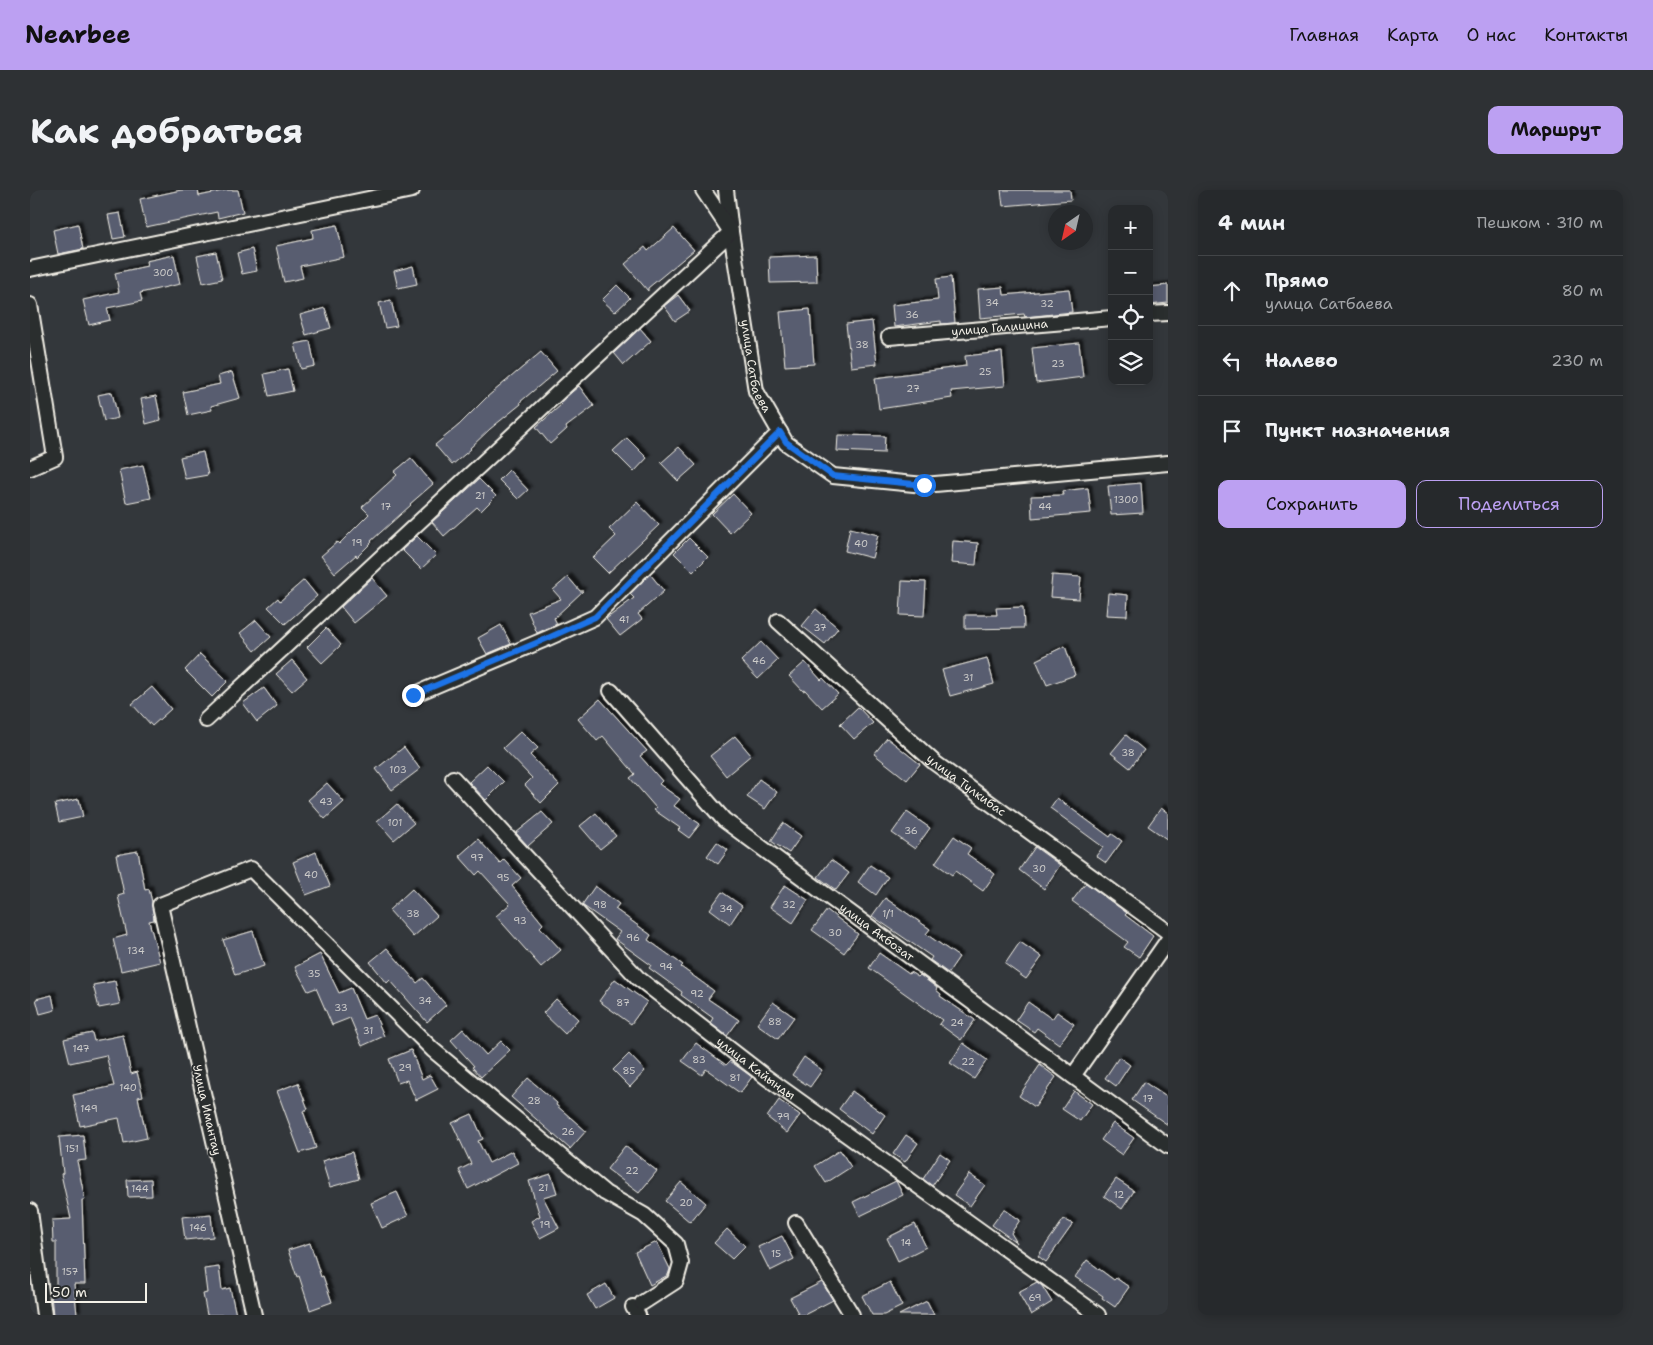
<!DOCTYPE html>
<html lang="ru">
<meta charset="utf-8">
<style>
body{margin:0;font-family:"Shantell Sans",sans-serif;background:#2e3134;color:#f1f3f6}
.controls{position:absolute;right:15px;top:15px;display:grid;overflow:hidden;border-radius:10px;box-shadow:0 2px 12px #0003}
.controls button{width:45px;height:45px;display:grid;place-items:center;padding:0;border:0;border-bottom:1px solid #424548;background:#26292c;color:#f1f3f6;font:25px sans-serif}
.compass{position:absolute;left:1018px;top:15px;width:45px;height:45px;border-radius:50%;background:#26292c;box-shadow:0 2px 12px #0003;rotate:214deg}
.scale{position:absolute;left:15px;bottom:12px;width:102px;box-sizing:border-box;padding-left:5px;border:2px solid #f4f1e8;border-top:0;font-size:14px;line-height:18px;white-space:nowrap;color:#f4f1e8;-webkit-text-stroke:4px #2a2d2e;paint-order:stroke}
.stop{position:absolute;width:15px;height:15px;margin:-11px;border:4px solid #1a73e8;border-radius:50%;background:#fff}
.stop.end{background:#1a73e8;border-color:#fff;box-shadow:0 1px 5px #0008}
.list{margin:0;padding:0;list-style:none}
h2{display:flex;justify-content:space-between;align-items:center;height:65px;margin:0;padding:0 20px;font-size:21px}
h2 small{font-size:16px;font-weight:400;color:#a4a6a9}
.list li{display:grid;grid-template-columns:32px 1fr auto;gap:15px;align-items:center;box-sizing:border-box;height:70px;padding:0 20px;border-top:1px solid #424548}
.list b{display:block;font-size:19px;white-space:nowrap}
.list p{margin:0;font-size:16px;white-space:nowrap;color:#a4a6a9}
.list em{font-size:16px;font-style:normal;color:#a4a6a9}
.actions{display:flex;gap:10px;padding:15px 20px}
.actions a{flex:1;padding:11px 0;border:1px solid #bca0f2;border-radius:10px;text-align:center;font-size:18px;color:#bca0f2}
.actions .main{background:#bca0f2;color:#111}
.icon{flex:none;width:28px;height:28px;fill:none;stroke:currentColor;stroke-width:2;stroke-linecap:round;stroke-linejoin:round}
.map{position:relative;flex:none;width:1138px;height:1125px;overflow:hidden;border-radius:10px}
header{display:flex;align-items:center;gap:30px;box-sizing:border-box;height:70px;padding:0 25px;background:#bca0f2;color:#111}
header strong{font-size:24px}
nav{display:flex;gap:28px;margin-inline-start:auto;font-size:18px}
.intro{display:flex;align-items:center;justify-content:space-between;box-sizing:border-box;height:120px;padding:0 30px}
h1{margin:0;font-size:35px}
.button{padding:12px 22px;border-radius:10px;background:#bca0f2;color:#111;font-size:18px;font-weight:700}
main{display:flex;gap:30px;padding:0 30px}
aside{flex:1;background:#26292c;border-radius:10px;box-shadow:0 2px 12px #0003}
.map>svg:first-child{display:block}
</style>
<header>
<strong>Nearbee</strong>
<nav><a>Главная</a><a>Карта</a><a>О нас</a><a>Контакты</a></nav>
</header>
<div class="intro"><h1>Как добраться</h1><a class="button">Маршрут</a></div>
<main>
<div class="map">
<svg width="1138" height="1125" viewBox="0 0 1138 1125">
<defs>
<filter id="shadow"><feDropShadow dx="3.5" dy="-3.5" stdDeviation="1" flood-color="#0009"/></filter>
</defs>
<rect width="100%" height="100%" fill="#33373b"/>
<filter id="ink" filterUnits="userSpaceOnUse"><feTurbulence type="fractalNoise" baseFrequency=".02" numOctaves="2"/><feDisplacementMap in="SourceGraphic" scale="10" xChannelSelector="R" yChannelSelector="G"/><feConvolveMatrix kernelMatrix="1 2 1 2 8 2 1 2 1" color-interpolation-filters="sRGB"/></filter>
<g filter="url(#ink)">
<g fill="#585d6f" stroke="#f4f1e8" filter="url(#shadow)">
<polygon points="151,0 168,0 169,6 197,0 208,0 213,22 188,28 187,22 116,37 110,9"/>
<polygon points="971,0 1040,0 1041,10 973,16"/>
<polygon points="90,23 95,47 83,49 78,25"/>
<polygon points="48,34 53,59 28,64 23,40"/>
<polygon points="307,35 314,67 270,76 273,88 254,92 246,56 283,48 282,40"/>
<polygon points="644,38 664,60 618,98 618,101 595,74 615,57 618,61"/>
<polygon points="222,59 227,81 212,84 207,63"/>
<polygon points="186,62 192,89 173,93 167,66"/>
<polygon points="144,65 150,94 110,103 112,111 77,118 80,130 59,135 53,110 89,102 85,83 117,76 116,71"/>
<polygon points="786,65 787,92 740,93 739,67"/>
<polygon points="383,76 387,94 368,98 364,81"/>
<polygon points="921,87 925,133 911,134 911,131 864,137 862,115 908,110 906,89"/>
<polygon points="587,95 600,108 585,122 572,110"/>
<polygon points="1138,95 1138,113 1119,115 1119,97"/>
<polygon points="973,97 974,105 1039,99 1042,122 995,127 994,124 950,128 948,99"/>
<polygon points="648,105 660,121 645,131 634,116"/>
<polygon points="361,110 367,136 355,138 349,113"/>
<polygon points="295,118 301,138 276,145 270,125"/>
<polygon points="780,119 784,174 755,176 750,122"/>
<polygon points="842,131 847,174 821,177 816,134"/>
<polygon points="610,138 621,151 594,175 584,163"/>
<polygon points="280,151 285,176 271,179 265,154"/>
<polygon points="1049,153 1053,187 1006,193 1002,158"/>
<polygon points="511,162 527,181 490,212 491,214 460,239 440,258 441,259 422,275 405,255 429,235 457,207"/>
<polygon points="972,162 975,196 921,201 922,208 849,219 845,188 936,176 935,166"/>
<polygon points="258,179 263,201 239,206 234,184"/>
<polygon points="202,182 210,208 181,216 182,220 158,225 153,202 190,194 188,186"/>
<polygon points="549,196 564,216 536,237 537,239 520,254 506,237 531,215 529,213"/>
<polygon points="82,202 88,228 74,231 68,205"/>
<polygon points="126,206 131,230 116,234 111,209"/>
<polygon points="808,245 855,246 854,263 807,261"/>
<polygon points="597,248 617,268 604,282 583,261"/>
<polygon points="649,257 666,275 648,291 631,273"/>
<polygon points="173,262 178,285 155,289 150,267"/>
<polygon points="381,268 403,294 380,314 381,315 341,351 342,352 327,367 326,365 305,383 291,366 307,352 309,354 339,324 332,317 367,285 364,282"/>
<polygon points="113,275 121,308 96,313 89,280"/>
<polygon points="479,280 498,300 488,309 469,290"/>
<polygon points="449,289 466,306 451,321 447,317 414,346 402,332"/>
<polygon points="1111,293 1113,323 1081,325 1078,296"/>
<polygon points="1058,298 1061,323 1002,328 1001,306 1033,305 1032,301"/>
<polygon points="703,304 721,323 700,343 682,324"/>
<polygon points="607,312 629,335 578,383 563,368 586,346 579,339"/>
<polygon points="820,338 848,345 842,368 815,361"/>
<polygon points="387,346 406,365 391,379 372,360"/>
<polygon points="659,348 678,367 663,382 644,363"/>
<polygon points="923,351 948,353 946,375 921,373"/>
<polygon points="620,384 634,401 608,424 612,429 590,446 576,429 604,408 600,404"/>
<polygon points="1022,385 1051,387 1049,409 1020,407"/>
<polygon points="538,387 550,401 553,401 524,428 527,434 507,443 498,422 531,409 523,400"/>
<polygon points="342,388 357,406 324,433 311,417"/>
<polygon points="274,390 287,406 255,434 238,417 248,408 250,411"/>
<polygon points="872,391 896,392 894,426 870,425"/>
<polygon points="1078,403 1098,405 1097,426 1076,425"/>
<polygon points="993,417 994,438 935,439 935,425 967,425 966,418"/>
<polygon points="786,419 808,438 795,454 772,436"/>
<polygon points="226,430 241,447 225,461 210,443"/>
<polygon points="471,435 481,454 457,464 448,448"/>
<polygon points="296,438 311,455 292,473 277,457"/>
<polygon points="731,452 748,470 728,489 711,471"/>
<polygon points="1035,456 1045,485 1017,495 1006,470"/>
<polygon points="170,464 198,491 182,507 155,480"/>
<polygon points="957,468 964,494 920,506 912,480"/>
<polygon points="262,470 277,488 262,501 246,484"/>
<polygon points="775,472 791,490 793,488 808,504 792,518 775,500 773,501 759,486"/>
<polygon points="122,497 141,519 122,536 102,514"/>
<polygon points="234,498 247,516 227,532 213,513"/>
<polygon points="570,509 617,561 610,566 632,591 629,594 650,609 644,616 670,634 659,648 648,640 650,638 624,620 626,618 600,588 605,584 573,546 567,551 548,529"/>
<polygon points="828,517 843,533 824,549 810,534"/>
<polygon points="491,541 508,558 500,565 529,595 511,613 495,595 502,588 473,558"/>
<polygon points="1096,545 1114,560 1100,578 1081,563"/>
<polygon points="705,546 721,565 696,586 680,566"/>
<polygon points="857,548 890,574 877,590 844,564"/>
<polygon points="374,557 390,579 362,600 346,579"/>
<polygon points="457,575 474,592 456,610 439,592"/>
<polygon points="729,589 747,602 735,619 717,607"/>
<polygon points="297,593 314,612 295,629 278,610"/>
<polygon points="1027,608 1080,647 1082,644 1092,651 1076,673 1066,666 1073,657 1020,618"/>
<polygon points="49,609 53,627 29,632 25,614"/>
<polygon points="367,614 384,633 364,650 347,631"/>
<polygon points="1131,618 1138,623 1138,650 1118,636"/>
<polygon points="512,622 523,634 498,656 486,643"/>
<polygon points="877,622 900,638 885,659 862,643"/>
<polygon points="566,623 586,646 570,659 550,636"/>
<polygon points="753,633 771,646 759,663 741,651"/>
<polygon points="924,646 941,658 937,664 965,684 953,701 925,681 922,685 905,673"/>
<polygon points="448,649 470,673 474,669 491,688 482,696 513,734 510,737 531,760 511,777 466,726 480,714 450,681 446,685 429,666"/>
<polygon points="687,652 698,660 688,674 677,666"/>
<polygon points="1005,657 1030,675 1014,699 989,680"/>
<polygon points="108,661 115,700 119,699 122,712 124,730 119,731 130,772 91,781 83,749 97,745 88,706 94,704 86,665"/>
<polygon points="286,662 300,696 276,705 263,672"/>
<polygon points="801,670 819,683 806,700 788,687"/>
<polygon points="840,675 858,687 846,705 828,692"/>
<polygon points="1056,693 1097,723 1095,725 1123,746 1109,767 1094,757 1098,752 1042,711"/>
<polygon points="755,695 778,710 763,733 740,717"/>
<polygon points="565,696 589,714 585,719 621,745 618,750 653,775 651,777 684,801 678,809 709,830 697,846 680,833 683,828 651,805 652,802 619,778 621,775 585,749 590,742 552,715"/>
<polygon points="382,699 407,726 383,747 359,720"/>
<polygon points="692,702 712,716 700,734 680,719"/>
<polygon points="855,708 900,739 896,744 929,767 918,783 900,770 902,767 842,726"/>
<polygon points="797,720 828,744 814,763 782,740"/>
<polygon points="223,741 234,776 205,785 193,750"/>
<polygon points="990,752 1012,767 996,789 975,774"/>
<polygon points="357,758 387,793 393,788 416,815 397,832 360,790 357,793 340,772"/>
<polygon points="849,763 879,784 880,782 888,787 890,785 907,798 906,800 911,804 910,806 945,830 931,850 909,834 912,830 839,778"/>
<polygon points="290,764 309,803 321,798 334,829 345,825 354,846 332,856 320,828 302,835 286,798 278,801 265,777"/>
<polygon points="585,789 617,812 601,834 569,811"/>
<polygon points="85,791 90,814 69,818 63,795"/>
<polygon points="22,805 25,820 10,824 6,809"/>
<polygon points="526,809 548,829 535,844 513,823"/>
<polygon points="743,812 764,827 748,849 727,834"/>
<polygon points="998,812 1022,829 1027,822 1044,834 1029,854 1007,838 1004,842 986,830"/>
<polygon points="433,839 456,865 471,851 480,860 451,887 442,877 444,876 421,850"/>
<polygon points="62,843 64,851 93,845 101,884 107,882 113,906 108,907 117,948 94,953 89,928 50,936 43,905 84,896 76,865 40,873 34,849"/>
<polygon points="666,853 696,875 700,871 722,887 710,903 676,879 672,885 652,871"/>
<polygon points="933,853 957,870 944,889 920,873"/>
<polygon points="381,860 392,889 400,885 408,899 386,910 377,890 368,893 359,869"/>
<polygon points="599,864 615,881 600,897 583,880"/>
<polygon points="774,867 792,880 780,897 762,885"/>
<polygon points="1089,867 1100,875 1086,896 1075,888"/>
<polygon points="1010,875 1026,887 1005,917 989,906"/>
<polygon points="498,888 527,913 526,915 556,941 540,959 481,907"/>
<polygon points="1114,892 1138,908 1138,935 1102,910"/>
<polygon points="268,893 278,919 273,921 286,958 270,963 247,901"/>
<polygon points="822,901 855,925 842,944 809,919"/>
<polygon points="1044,901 1062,914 1050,931 1032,919"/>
<polygon points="749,910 770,925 757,943 737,927"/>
<polygon points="442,924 453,949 448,951 459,973 482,961 488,973 438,999 429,980 441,974 422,933"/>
<polygon points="1083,933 1104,948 1092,965 1071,950"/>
<polygon points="53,945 56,970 47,971 55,1010 52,1010 55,1094 44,1094 47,1125 23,1125 21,1105 26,1104 26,1052 23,1052 22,1030 41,1029 31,984 33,983 29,947"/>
<polygon points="876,945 888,953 875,972 863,964"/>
<polygon points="595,956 627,981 609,1003 577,979"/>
<polygon points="810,960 821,977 796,993 785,976"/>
<polygon points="322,962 329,989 300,997 292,971"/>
<polygon points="910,963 920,970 902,996 893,989"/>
<polygon points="521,984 527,1003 513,1007 529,1038 510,1048 501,1031 510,1026 499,991"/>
<polygon points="939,984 955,995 940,1016 924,1005"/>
<polygon points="121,989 122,1006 98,1007 97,990"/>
<polygon points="1086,989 1104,1001 1092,1019 1074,1006"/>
<polygon points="866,991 873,1005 830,1026 823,1012"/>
<polygon points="651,992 676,1013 660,1032 635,1011"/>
<polygon points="367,1002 378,1026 352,1038 341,1013"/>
<polygon points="974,1019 990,1030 981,1043 987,1053 962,1035"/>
<polygon points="181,1024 183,1047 155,1050 152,1027"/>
<polygon points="1034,1029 1043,1034 1016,1072 1008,1066"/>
<polygon points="885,1034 896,1057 868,1071 857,1048"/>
<polygon points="697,1039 715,1056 702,1069 684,1053"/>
<polygon points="752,1046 764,1069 740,1081 728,1057"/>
<polygon points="627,1052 640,1079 638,1085 620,1095 605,1062"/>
<polygon points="280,1053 291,1087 293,1086 302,1112 280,1120 269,1086 267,1087 258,1060"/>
<polygon points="1057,1070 1084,1090 1086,1088 1099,1097 1085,1117 1072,1108 1073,1106 1045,1087"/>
<polygon points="189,1077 192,1100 200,1098 206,1125 177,1125 173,1104 177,1103 174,1079"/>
<polygon points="792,1092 803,1110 774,1125 769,1125 760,1108"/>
<polygon points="860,1092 872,1116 854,1125 842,1125 832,1106"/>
<polygon points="1007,1092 1012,1096 1022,1112 1001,1125 988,1102"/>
<polygon points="576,1094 584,1108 565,1119 557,1105"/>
<polygon points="897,1111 904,1125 869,1125"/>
</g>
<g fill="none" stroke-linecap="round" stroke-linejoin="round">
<defs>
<g id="minor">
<path id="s1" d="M696,0L701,42L726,201L756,253L803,286L894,295L1138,273"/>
<polyline points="0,79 382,0"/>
<polyline points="0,115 25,267 0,278"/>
<polyline points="1119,124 1138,123"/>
<path id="s2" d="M859,147L1082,128"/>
<path id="s3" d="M748,431L905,573L1138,742"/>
<path id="s4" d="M581,501L694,630L1138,956"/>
<polyline points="383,505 518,448 565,427 750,242"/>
<polyline points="176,530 701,42 673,0"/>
<path id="s5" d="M423,588L608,788L736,887L1068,1125"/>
<polyline points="1043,886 1138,750"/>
<polyline points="0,1021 14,1125"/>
<polyline points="766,1033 822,1125"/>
<polyline points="603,1117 608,1125"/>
<polyline points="224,1125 130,715 221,679 403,860 575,1003 614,1025 646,1054 651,1073 646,1091 612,1113"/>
</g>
</defs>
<use href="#minor" stroke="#f4f1e8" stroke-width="18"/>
<use href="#minor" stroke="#2a2d2e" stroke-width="14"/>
</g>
</g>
<g fill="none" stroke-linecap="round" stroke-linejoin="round" filter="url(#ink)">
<polyline stroke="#1a73e8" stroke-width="6" points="383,505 518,448 565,427 750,242 756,252 803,286 894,295"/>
</g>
<g text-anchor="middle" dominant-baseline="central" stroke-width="4" stroke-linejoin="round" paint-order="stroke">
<g font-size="10" fill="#cdccca">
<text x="133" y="82">300</text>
<text x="962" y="112">34</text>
<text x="1017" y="113">32</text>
<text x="882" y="124">36</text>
<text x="832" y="154">38</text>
<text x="1028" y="173">23</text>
<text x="955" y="181">25</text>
<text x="883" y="198">27</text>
<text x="450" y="305">21</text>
<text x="1096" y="309">1300</text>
<text x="356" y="316">17</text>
<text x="1015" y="316">44</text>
<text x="327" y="352">19</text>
<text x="831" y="353">40</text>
<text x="594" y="429">41</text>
<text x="790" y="437">37</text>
<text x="729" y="470">46</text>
<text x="938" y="487">31</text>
<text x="1098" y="562">38</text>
<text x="368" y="579">103</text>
<text x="296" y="611">43</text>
<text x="365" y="632">101</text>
<text x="881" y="640">36</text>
<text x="447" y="667">97</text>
<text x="1009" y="678">30</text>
<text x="281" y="684">40</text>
<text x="473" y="687">95</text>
<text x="570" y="714">98</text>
<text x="759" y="714">32</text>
<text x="696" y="718">34</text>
<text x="383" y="723">38</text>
<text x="858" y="723">1/1</text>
<text x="490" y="730">93</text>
<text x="805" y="742">30</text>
<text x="603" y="747">96</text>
<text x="106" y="760">134</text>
<text x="636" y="776">94</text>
<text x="284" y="783">35</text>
<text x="667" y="803">92</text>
<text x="395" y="810">34</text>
<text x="593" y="812">87</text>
<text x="311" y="817">33</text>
<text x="745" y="831">88</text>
<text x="927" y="832">24</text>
<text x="338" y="840">31</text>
<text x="51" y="858">147</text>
<text x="669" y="869">83</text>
<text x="938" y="871">22</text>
<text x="375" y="877">29</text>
<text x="599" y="880">85</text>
<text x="705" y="887">81</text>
<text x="98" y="897">140</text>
<text x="1118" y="908">17</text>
<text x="504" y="910">28</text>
<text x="59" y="918">149</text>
<text x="753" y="926">79</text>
<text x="538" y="941">26</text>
<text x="42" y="958">151</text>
<text x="602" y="980">22</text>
<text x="513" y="997">21</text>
<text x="110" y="998">144</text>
<text x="1089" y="1004">12</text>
<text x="656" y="1012">20</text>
<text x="515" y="1034">19</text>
<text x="168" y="1037">146</text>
<text x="876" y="1052">14</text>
<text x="746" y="1063">15</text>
<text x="40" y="1081">157</text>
<text x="1005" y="1107">69</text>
</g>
<g font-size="12" fill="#f4f1e8" stroke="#2a2d2e">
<text stroke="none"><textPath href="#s2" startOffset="111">улица Галицина</textPath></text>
<text stroke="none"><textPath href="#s1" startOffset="179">улица Сатбаева</textPath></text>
<text stroke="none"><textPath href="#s3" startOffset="250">улица Тулкибас</textPath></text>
<text stroke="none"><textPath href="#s4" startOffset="361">улица Акбозат</textPath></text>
<text stroke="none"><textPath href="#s5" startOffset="421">улица Кайынды</textPath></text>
<text transform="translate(177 920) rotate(77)">Улица Имантау</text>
</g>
</g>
</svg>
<div class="controls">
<button>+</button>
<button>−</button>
<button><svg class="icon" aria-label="locate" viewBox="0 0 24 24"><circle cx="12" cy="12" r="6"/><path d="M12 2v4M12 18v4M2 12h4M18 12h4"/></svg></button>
<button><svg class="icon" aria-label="layers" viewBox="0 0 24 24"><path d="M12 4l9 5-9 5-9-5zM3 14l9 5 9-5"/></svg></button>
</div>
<svg class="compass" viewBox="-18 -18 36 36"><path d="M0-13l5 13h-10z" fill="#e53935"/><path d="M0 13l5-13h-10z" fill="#a4a6a9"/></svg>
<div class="scale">50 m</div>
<div class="stop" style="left:894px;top:295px"></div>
<div class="stop end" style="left:383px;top:505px"></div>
</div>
<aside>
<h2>4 мин<small>Пешком · 310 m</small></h2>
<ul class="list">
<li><svg class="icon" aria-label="ahead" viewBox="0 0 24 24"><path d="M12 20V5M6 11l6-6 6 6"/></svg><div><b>Прямо</b><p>улица Сатбаева</p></div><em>80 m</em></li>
<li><svg class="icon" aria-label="left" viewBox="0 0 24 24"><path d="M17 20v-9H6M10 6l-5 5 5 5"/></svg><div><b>Налево</b></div><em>230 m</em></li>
<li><svg class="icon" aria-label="arrive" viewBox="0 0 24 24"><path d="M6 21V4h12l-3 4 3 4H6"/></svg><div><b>Пункт назначения</b></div></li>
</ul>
<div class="actions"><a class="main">Сохранить</a><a>Поделиться</a></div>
</aside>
</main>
